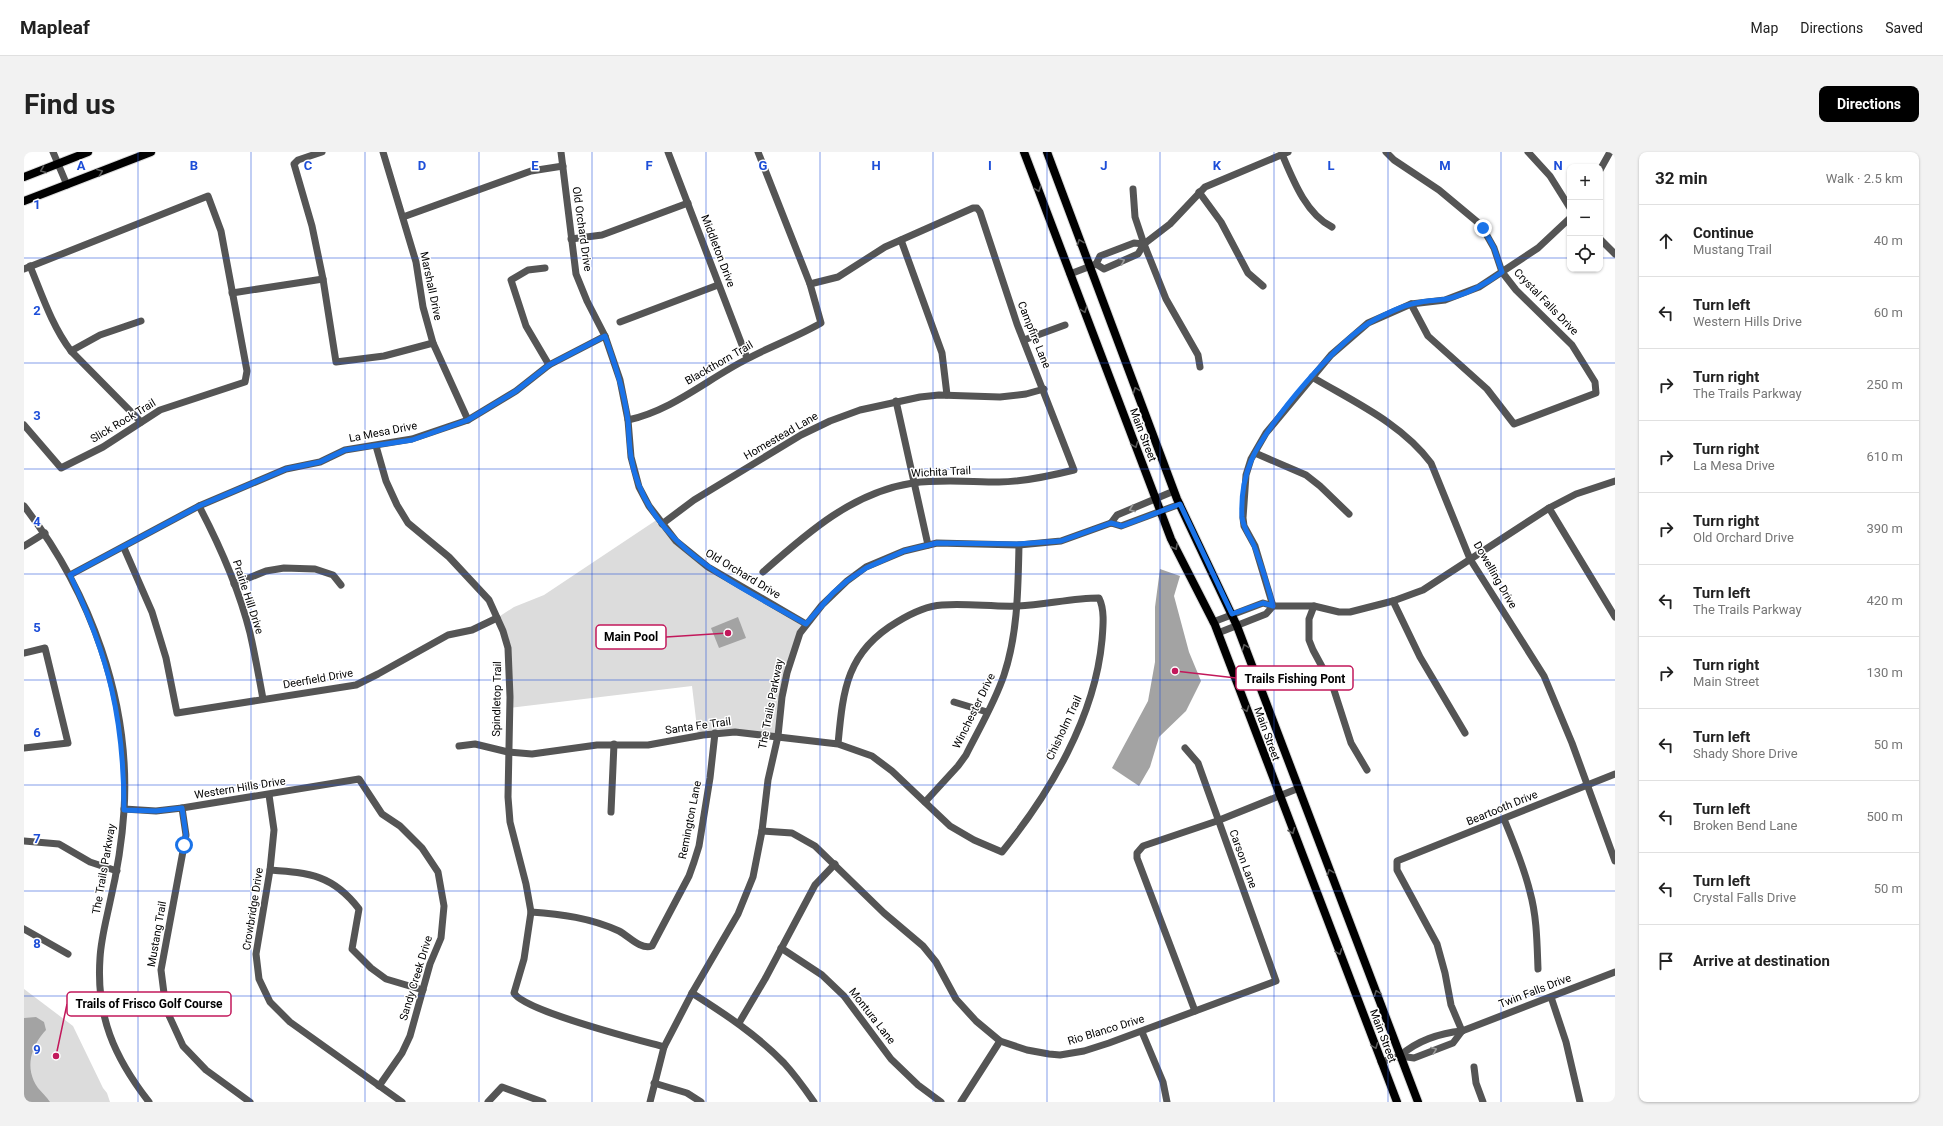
<!DOCTYPE html>
<meta charset="utf-8">
<style>
body{margin:0;font-family:Roboto,sans-serif;background:#f2f2f2;color:#222}
.controls{position:absolute;right:12px;top:12px;display:grid;overflow:hidden;border-radius:8px;box-shadow:0 1px 3px #0004}
.controls button{width:36px;height:36px;display:grid;place-items:center;padding:0;border:0;border-bottom:1px solid #e0e0e0;background:#fff;color:#222;font:20px sans-serif}
.stop{position:absolute;width:12px;height:12px;margin:-9px;border:3px solid #1a73e8;border-radius:50%;background:#fff}
.stop.end{background:#1a73e8;border-color:#fff;box-shadow:0 1px 4px #0008}
.list{margin:0;padding:0;list-style:none}
h2{display:flex;justify-content:space-between;align-items:center;height:52px;margin:0;padding:0 16px;font-size:17px}
h2 small{font-size:13px;font-weight:400;color:#767676}
.list li{display:grid;grid-template-columns:26px 1fr auto;gap:12px;align-items:center;box-sizing:border-box;height:72px;padding:0 16px;border-top:1px solid #e0e0e0}
.list b{display:block;font-size:15px;white-space:nowrap}
.list p{margin:0;font-size:13px;white-space:nowrap;color:#767676}
.list em{font-size:13px;font-style:normal;color:#767676}
.icon{flex:none;width:22px;height:22px;fill:none;stroke:currentColor;stroke-width:2;stroke-linecap:round;stroke-linejoin:round}
.map{position:relative;flex:none;width:1591px;height:950px;overflow:hidden;border-radius:8px}
header{display:flex;align-items:center;gap:24px;box-sizing:border-box;height:56px;padding:0 20px;background:#fff;border-bottom:1px solid #e0e0e0}
header strong{font-size:19px}
nav{display:flex;gap:22px;margin-inline-start:auto;font-size:14px}
.intro{display:flex;align-items:center;justify-content:space-between;box-sizing:border-box;height:96px;padding:0 24px}
h1{margin:0;font-size:28px}
.button{padding:10px 18px;border-radius:8px;background:#000;color:#fff;font-size:14px;font-weight:700}
main{display:flex;gap:24px;padding:0 24px}
aside{flex:1;background:#fff;border-radius:8px;box-shadow:0 1px 3px #0004}
.map>svg:first-child{display:block}
</style>
<header>
<strong>Mapleaf</strong>
<nav><a>Map</a><a>Directions</a><a>Saved</a></nav>
</header>
<div class="intro"><h1>Find us</h1><a class="button">Directions</a></div>
<main>
<div class="map">
<svg width="1591" height="950" viewBox="0 0 1591 950">
<rect width="100%" height="100%" fill="#fff"/>
<g fill="#dcdcdc">
<polygon points="634,367 669,404 782,472 767,504 754,584 711,580 674,584 668,534 485,556 486,515 473,466 490,455 520,443"/>
<polygon points="0,837 49,874 79,936 83,941 86,950 0,950"/>
</g>
<g fill="#a3a3a3">
<polygon points="1136,417 1156,424 1150,444 1165,500 1177,529 1162,559 1135,585 1126,615 1115,634 1088,616 1124,549 1131,510 1131,455"/>
<polygon points="714,465 722,486 695,496 687,476"/>
<path d="M12,865L20,870L22,878C7,894 0,916 14,936C18,941 23,945 26,950H0V866Z"/>
</g>
<g fill="none" stroke-linecap="round" stroke-linejoin="round">
<defs>
<g id="major">
<polyline points="1000,0 1147,387 1191,473 1373,950"/>
<polyline points="1023,0 1153,347 1213,474 1394,950"/>
<polyline points="0,25 64,0"/>
<polyline points="0,49 127,0"/>
</g>
</defs>
<use href="#major" stroke="#dbdbdb" stroke-width="10"/>
<g stroke="#555" stroke-width="7">
<polyline points="29,0 43,33"/>
<polyline points="298,0 274,8 270,12 288,74 299,127 312,210 360,204 409,191"/>
<polyline points="359,0 392,110 399,155 409,191 444,268"/>
<polyline points="537,0 552,122 563,149 581,184 596,228 604,268 607,305 615,335 625,354 652,389 684,415 782,472"/>
<polyline points="644,0 723,206"/>
<polyline points="1362,0 1370,8 1415,38 1457,73 1470,96 1478,120 1492,138 1548,193 1571,230 1572,241 1490,272 1463,237 1404,184 1387,152"/>
<polyline points="1504,0 1526,24 1546,56"/>
<path d="M1258,2C1269,28 1282,62 1308,75"/>
<polyline points="1576,18 1586,0"/>
<polyline points="1109,37 1111,65 1120,92 1142,147 1174,203 1176,215"/>
<polyline points="1175,40 1197,70 1224,121 1239,134"/>
<polyline points="379,65 507,19 539,14"/>
<polyline points="547,87 578,83 664,51"/>
<polyline points="1576,87 1591,102"/>
<polyline points="877,88 918,201 923,243"/>
<polyline points="1072,112 1080,117 1114,102 1120,92 1146,72 1181,35 1264,0"/>
<path d="M6,114C18,143 28,174 47,199L117,270"/>
<polyline points="521,116 504,118 487,128 502,174 525,213"/>
<polyline points="0,117 184,44 197,79 223,219 221,230 136,258 79,295 37,316 0,273"/>
<polyline points="1046,122 1072,112 1076,104 1110,91 1120,92"/>
<polyline points="208,141 299,127"/>
<polyline points="596,170 694,133"/>
<polyline points="1000,188 1041,173"/>
<polyline points="47,199 76,183 117,169"/>
<path d="M1288,225C1330,250 1377,271 1407,311L1446,407L1520,524L1548,591L1591,709"/>
<polyline points="872,249 904,393"/>
<path d="M604,268C649,258 682,228 723,207C747,194 773,185 797,171L786,132L734,0"/>
<path d="M352,294L362,329L373,353L384,371L425,405L465,448L479,479L484,496L486,545L484,645L486,670L502,732L507,760L500,807L490,841C500,859 615,888 640,895"/>
<polyline points="1231,301 1282,323 1296,334 1325,362"/>
<path d="M0,354C66,439 107,549 100,659C98,690 93,720 86,750C82,769 77,787 76,806C72,864 90,905 125,950"/>
<path d="M175,354C196,394 215,437 226,481C231,503 235,525 239,547"/>
<polyline points="1525,356 1591,465"/>
<polyline points="1087,371 1093,363 1150,339"/>
<polyline points="638,372 670,348 777,283 806,269 836,258 896,245 915,243 976,245 1002,242 1020,237"/>
<polyline points="0,394 21,381"/>
<polyline points="100,396 128,460 142,506 153,561 332,533 354,522 424,483 448,478 473,466"/>
<path d="M739,420C783,381 829,340 889,331C917,327 947,330 975,330C1000,330 1026,324 1050,318L993,172L956,60L953,56H949L861,95L814,125L786,132"/>
<polyline points="46,423 175,354 262,317 296,310 321,298 388,287 444,268 492,239 525,213 581,184"/>
<polyline points="210,432 242,419 260,416 291,417 309,423 317,433"/>
<polyline points="1369,449 1396,505 1441,581"/>
<polyline points="1249,454 1231,394 1220,374 1219,366 1222,323 1227,307 1242,281 1307,203 1344,171 1387,152 1421,148 1455,135 1514,96 1546,66"/>
<polyline points="1290,454 1285,467 1285,488 1289,498 1309,535 1327,591 1343,618"/>
<polyline points="1189,470 1239,451 1249,454 1290,454 1315,460 1326,460 1369,449 1399,438 1525,356 1552,342 1591,329"/>
<polyline points="1194,481 1242,462 1249,454"/>
<polyline points="0,501 21,496 44,591 0,596"/>
<polyline points="930,550 963,560"/>
<path d="M435,594L451,592L484,600L508,602L573,593H624L679,583L711,580L814,592L848,604L868,619L926,674L950,688L978,700C1026,641 1071,565 1078,488C1079,475 1081,458 1075,446C1048,446 1021,453 994,454C968,455 943,451 918,453C902,454 886,462 873,470C822,500 819,539 814,592"/>
<polyline points="245,643 250,678 246,718 232,802 235,827 246,850 266,870 378,950"/>
<path d="M901,650L934,614L942,603C955,577 971,550 980,523C994,481 994,436 995,393"/>
<polyline points="158,656 162,683 137,818 142,857 159,894 182,918 226,950"/>
<polyline points="100,657 132,659 158,656 335,627 358,662 376,674 398,696 414,720 420,754 417,786 406,812 386,884 378,901 355,934"/>
<polyline points="587,660 590,592"/>
<path d="M1480,667C1490,691 1500,715 1506,740C1513,765 1513,792 1514,817"/>
<polyline points="738,679 768,681 791,694 860,761 899,794 912,810 932,847 952,869 976,889 1003,898 1025,902 1036,903 1060,899 1085,891 1252,829 1174,611 1161,596"/>
<polyline points="0,689 35,692 66,710 93,719"/>
<path d="M246,718C286,721 309,723 335,757L328,797L347,816L362,827L399,838"/>
<path d="M507,760C537,762 567,766 595,779C605,784 616,798 628,794L665,724L670,710L675,694L686,626L691,581"/>
<polyline points="0,777 44,802"/>
<polyline points="757,796 798,823 820,844 867,907 894,933 917,950"/>
<path d="M668,841C701,862 733,883 760,911C771,923 781,937 790,950"/>
<polyline points="1527,845 1542,890 1556,950"/>
<polyline points="1171,859 1113,706 1113,701 1119,694 1193,669 1275,636"/>
<polyline points="715,871 741,827 791,733 811,712"/>
<polyline points="1438,879 1427,853 1421,821 1413,792 1373,718 1373,709 1591,622"/>
<polyline points="1118,880 1139,930 1143,950"/>
<path d="M1376,904C1392,889 1416,881 1438,879L1591,820"/>
<polyline points="1357,910 1376,904 1390,906 1429,891 1438,879"/>
<polyline points="1450,915 1452,931 1459,950"/>
<polyline points="630,931 663,941 677,950"/>
<polyline points="464,950 478,935 519,950"/>
<polyline points="626,950 640,895 668,841 714,762 729,725 738,679 744,628 754,584 758,545 763,521 776,481 798,453 823,429 842,415 880,399 913,391 995,393 1037,389 1087,371 1097,374 1156,352"/>
<polyline points="937,950 976,889"/>
</g>
<use href="#major" stroke="#000" stroke-width="8"/>
</g>
<defs><path id="oneway-chevron" d="M-2-3.5L2.5 0L-2 3.5" fill="none" stroke-width="1.6" stroke-linecap="round" stroke-linejoin="round"/></defs>
<g stroke="#595959">
<use href="#oneway-chevron" transform="translate(19 18) rotate(158)"/>
<use href="#oneway-chevron" transform="translate(76 20) rotate(-21)"/>
<use href="#oneway-chevron" transform="translate(1014 37) rotate(70)"/>
<use href="#oneway-chevron" transform="translate(1056 90) rotate(-110)"/>
<use href="#oneway-chevron" transform="translate(1060 158) rotate(69)"/>
<use href="#oneway-chevron" transform="translate(1112 238) rotate(-111)"/>
<use href="#oneway-chevron" transform="translate(1111 293) rotate(69)"/>
<use href="#oneway-chevron" transform="translate(1151 395) rotate(63)"/>
<use href="#oneway-chevron" transform="translate(1221 495) rotate(-111)"/>
<use href="#oneway-chevron" transform="translate(1222 557) rotate(70)"/>
<use href="#oneway-chevron" transform="translate(1268 679) rotate(68)"/>
<use href="#oneway-chevron" transform="translate(1306 720) rotate(-111)"/>
<use href="#oneway-chevron" transform="translate(1315 800) rotate(69)"/>
<use href="#oneway-chevron" transform="translate(1353 841) rotate(-111)"/>
<use href="#oneway-chevron" transform="translate(1351 894) rotate(69)"/>
</g>
<g stroke="#999">
<use href="#oneway-chevron" transform="translate(1098 109) rotate(-23)"/>
<use href="#oneway-chevron" transform="translate(1108 357) rotate(159)"/>
<use href="#oneway-chevron" transform="translate(1410 898) rotate(-21)"/>
</g>
<g fill="none" stroke-linecap="round" stroke-linejoin="round">
<path stroke="#1a73e8" stroke-width="5" d="M160,693L162,683L158,656L132,659L100,658C100,567 85,505 46,423L175,354L262,317L296,310L321,298L388,288L444,268L492,239L525,213L581,184C591,212 600,239 604,269C605,281 605,293 607,305C622,394 712,432 782,472L809,441L823,429L842,416L880,399L913,391L994,392L1037,389L1087,371L1098,374L1156,352L1208,462L1239,451L1249,454C1244,434 1238,415 1231,396C1227,385 1219,377 1218,365C1217,347 1220,326 1227,309C1242,272 1317,184 1352,167C1366,160 1382,152 1397,150C1408,148 1419,149 1430,145C1448,140 1463,131 1478,120L1470,96L1459,76"/>
</g>
<path fill="none" stroke="#1d4ed8" stroke-width="1" stroke-opacity="0.55" d="M114,0V950M227,0V950M341,0V950M455,0V950M568,0V950M682,0V950M796,0V950M909,0V950M1023,0V950M1136,0V950M1250,0V950M1364,0V950M1477,0V950M0,106H1546M1576,106H1591M0,211H1591M0,317H1591M0,422H1591M0,528H1591M0,633H1591M0,739H1591M0,844H1591"/>
<g text-anchor="middle" dominant-baseline="central" stroke-width="3" stroke-linejoin="round" paint-order="stroke">
<g font-size="11" fill="#000" stroke="#fff">
<text transform="translate(558 77) rotate(82)">Old Orchard Drive</text>
<text transform="translate(694 99) rotate(69)">Middleton Drive</text>
<text transform="translate(407 134) rotate(78)">Marshall Drive</text>
<text transform="translate(1522 150) rotate(46)">Crystal Falls Drive</text>
<text transform="translate(1010 183) rotate(68)">Campfire Lane</text>
<text transform="translate(695 211) rotate(-30)">Blackthorn Trail</text>
<text transform="translate(99 269) rotate(-31)">Slick Rock Trail</text>
<text transform="translate(359 280) rotate(-11)">La Mesa Drive</text>
<text transform="translate(1119 283) rotate(69)">Main Street</text>
<text transform="translate(757 284) rotate(-30)">Homestead Lane</text>
<text transform="translate(917 320) rotate(-3)">Wichita Trail</text>
<text transform="translate(719 422) rotate(31)">Old Orchard Drive</text>
<text transform="translate(1471 423) rotate(60)">Dowelling Drive</text>
<text transform="translate(224 445) rotate(72)">Prairie Hill Drive</text>
<text transform="translate(294 527) rotate(-10)">Deerfield Drive</text>
<text transform="translate(473 547) rotate(-89)">Spindletop Trail</text>
<text transform="translate(747 552) rotate(-79)">The Trails Parkway</text>
<text transform="translate(950 559) rotate(-64)">Winchester Drive</text>
<text transform="translate(674 574) rotate(-8)">Santa Fe Trail</text>
<text transform="translate(1040 576) rotate(-65)">Chisholm Trail</text>
<text transform="translate(1243 582) rotate(70)">Main Street</text>
<text transform="translate(216 636) rotate(-9)">Western Hills Drive</text>
<text transform="translate(1478 656) rotate(-22)">Beartooth Drive</text>
<text transform="translate(666 668) rotate(-79)">Remington Lane</text>
<text transform="translate(1219 707) rotate(70)">Carson Lane</text>
<text transform="translate(80 717) rotate(-80)">The Trails Parkway</text>
<text transform="translate(229 757) rotate(-81)">Crowbridge Drive</text>
<text transform="translate(133 782) rotate(-80)">Mustang Trail</text>
<text transform="translate(392 826) rotate(-73)">Sandy Creek Drive</text>
<text transform="translate(1511 839) rotate(-21)">Twin Falls Drive</text>
<text transform="translate(848 864) rotate(52)">Montura Lane</text>
<text transform="translate(1082 878) rotate(-17)">Rio Blanco Drive</text>
<text transform="translate(1359 884) rotate(69)">Main Street</text>
</g>
</g>
<g font-size="13" text-anchor="middle" font-weight="bold" fill="#1d4ed8" stroke="#fff" stroke-width="3" stroke-linejoin="round" paint-order="stroke">
<text x="57" y="18">A</text>
<text x="170" y="18">B</text>
<text x="284" y="18">C</text>
<text x="398" y="18">D</text>
<text x="511" y="18">E</text>
<text x="625" y="18">F</text>
<text x="739" y="18">G</text>
<text x="852" y="18">H</text>
<text x="966" y="18">I</text>
<text x="1080" y="18">J</text>
<text x="1193" y="18">K</text>
<text x="1307" y="18">L</text>
<text x="1421" y="18">M</text>
<text x="1534" y="18">N</text>
<text x="13" y="57">1</text>
<text x="13" y="163">2</text>
<text x="13" y="268">3</text>
<text x="13" y="374">4</text>
<text x="13" y="480">5</text>
<text x="13" y="585">6</text>
<text x="13" y="691">7</text>
<text x="13" y="796">8</text>
<text x="13" y="902">9</text>
</g>
<path fill="none" stroke="#c2185b" stroke-width="1.5" d="M704 481L642 485M1151 519L1212 526M32 904L43 852"/>
<g fill="#c2185b" stroke="#fff" stroke-width="1.5">
<circle cx="704" cy="481" r="4"/>
<circle cx="1151" cy="519" r="4"/>
<circle cx="32" cy="904" r="4"/>
</g>
<g fill="#fff" stroke="#c2185b" stroke-width="1.5">
<rect x="572" y="473" width="70" height="24" rx="4"/>
<rect x="1212" y="514" width="117" height="24" rx="4"/>
<rect x="43" y="840" width="164" height="24" rx="4"/>
</g>
<g font-size="12" text-anchor="middle" font-weight="bold" fill="#000">
<text x="607" y="489">Main Pool</text>
<text x="1271" y="531">Trails Fishing Pont</text>
<text x="125" y="856">Trails of Frisco Golf Course</text>
</g>
</svg>
<div class="controls">
<button>+</button>
<button>−</button>
<button><svg class="icon" aria-label="locate" viewBox="0 0 24 24"><circle cx="12" cy="12" r="6"/><path d="M12 2v4M12 18v4M2 12h4M18 12h4"/></svg></button>
</div>
<div class="stop" style="left:160px;top:693px"></div>
<div class="stop end" style="left:1459px;top:76px"></div>
</div>
<aside>
<h2>32 min<small>Walk · 2.5 km</small></h2>
<ul class="list">
<li><svg class="icon" aria-label="ahead" viewBox="0 0 24 24"><path d="M12 20V5M6 11l6-6 6 6"/></svg><div><b>Continue</b><p>Mustang Trail</p></div><em>40 m</em></li>
<li><svg class="icon" aria-label="left" viewBox="0 0 24 24"><path d="M17 20v-9H6M10 6l-5 5 5 5"/></svg><div><b>Turn left</b><p>Western Hills Drive</p></div><em>60 m</em></li>
<li><svg class="icon" aria-label="right" viewBox="0 0 24 24"><path d="M7 20v-9h11M14 6l5 5-5 5"/></svg><div><b>Turn right</b><p>The Trails Parkway</p></div><em>250 m</em></li>
<li><svg class="icon" aria-label="right" viewBox="0 0 24 24"><path d="M7 20v-9h11M14 6l5 5-5 5"/></svg><div><b>Turn right</b><p>La Mesa Drive</p></div><em>610 m</em></li>
<li><svg class="icon" aria-label="right" viewBox="0 0 24 24"><path d="M7 20v-9h11M14 6l5 5-5 5"/></svg><div><b>Turn right</b><p>Old Orchard Drive</p></div><em>390 m</em></li>
<li><svg class="icon" aria-label="left" viewBox="0 0 24 24"><path d="M17 20v-9H6M10 6l-5 5 5 5"/></svg><div><b>Turn left</b><p>The Trails Parkway</p></div><em>420 m</em></li>
<li><svg class="icon" aria-label="right" viewBox="0 0 24 24"><path d="M7 20v-9h11M14 6l5 5-5 5"/></svg><div><b>Turn right</b><p>Main Street</p></div><em>130 m</em></li>
<li><svg class="icon" aria-label="left" viewBox="0 0 24 24"><path d="M17 20v-9H6M10 6l-5 5 5 5"/></svg><div><b>Turn left</b><p>Shady Shore Drive</p></div><em>50 m</em></li>
<li><svg class="icon" aria-label="left" viewBox="0 0 24 24"><path d="M17 20v-9H6M10 6l-5 5 5 5"/></svg><div><b>Turn left</b><p>Broken Bend Lane</p></div><em>500 m</em></li>
<li><svg class="icon" aria-label="left" viewBox="0 0 24 24"><path d="M17 20v-9H6M10 6l-5 5 5 5"/></svg><div><b>Turn left</b><p>Crystal Falls Drive</p></div><em>50 m</em></li>
<li><svg class="icon" aria-label="arrive" viewBox="0 0 24 24"><path d="M6 21V4h12l-3 4 3 4H6"/></svg><div><b>Arrive at destination</b></div></li>
</ul>
</aside>
</main>
